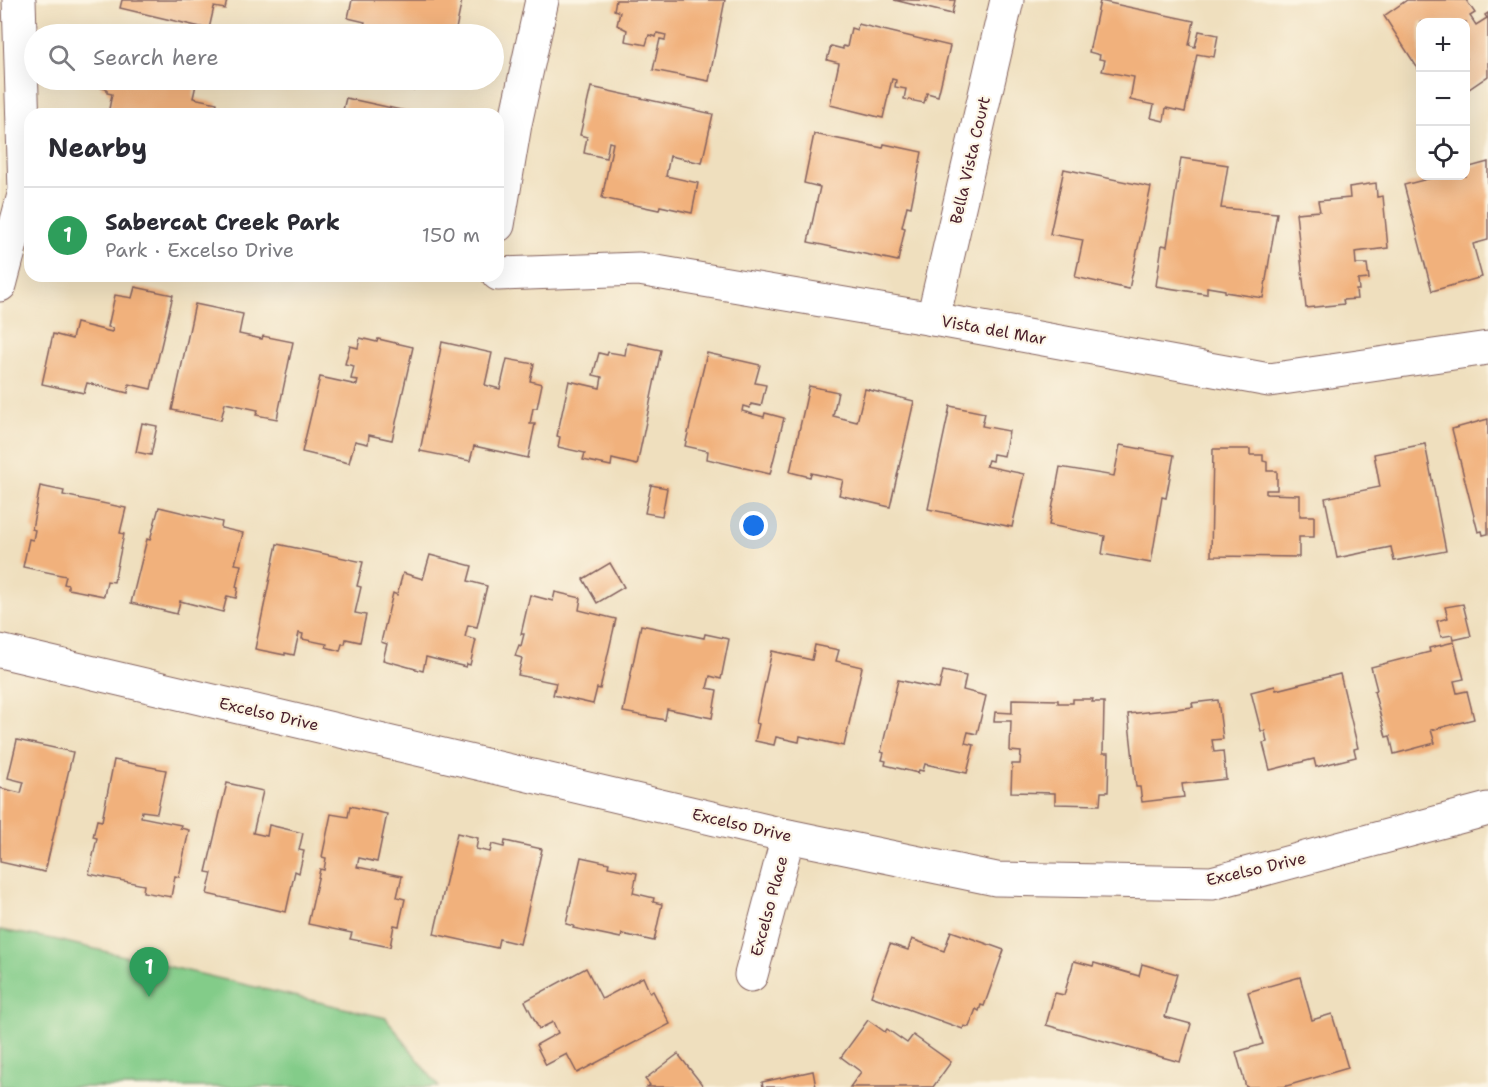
<!DOCTYPE html>
<meta charset="utf-8">
<style>
body{margin:0;font-family:"Shantell Sans",sans-serif;background:#f2f2f3;color:#2b2b33}
.controls{position:absolute;right:18px;top:18px;display:grid;overflow:hidden;border-radius:12px;box-shadow:0 6px 24px #0002}
.controls button{width:54px;height:54px;display:grid;place-items:center;padding:0;border:0;border-bottom:2px solid #e1e1e2;background:#fff;color:#2b2b33;font:30px sans-serif}
.you{position:absolute;left:754px;top:526px;width:21px;height:21px;margin:-15px;border:4px solid #fff;border-radius:50%;background:#1a73e8;box-shadow:0 0 0 9px #1a73e833}
.badge{display:grid;place-items:center;width:39px;height:39px;border-radius:50%;background:#d1495b;color:#fff;font-size:20px;font-weight:700}
.pin{position:absolute;translate:-50% -50px;filter:drop-shadow(0 2px 3px #0008)}
.pin::after{content:'';position:absolute;top:32px;width:21px;height:18px;background:inherit;clip-path:polygon(0 0,100% 0,50% 100%)}
.list{margin:0;padding:0;list-style:none}
h2{display:flex;justify-content:space-between;align-items:center;height:78px;margin:0;padding:0 24px;font-size:26px}
h2 small{font-size:20px;font-weight:400;color:#7c7c81}
.list li{display:grid;grid-template-columns:39px 1fr auto;gap:18px;align-items:center;box-sizing:border-box;height:96px;padding:0 24px;border-top:2px solid #e1e1e2}
.list b{display:block;font-size:22px;white-space:nowrap}
.list p{margin:0;font-size:20px;white-space:nowrap;color:#7c7c81}
.list em{font-size:20px;font-style:normal;color:#7c7c81}
.icon{flex:none;width:33px;height:33px;fill:none;stroke:currentColor;stroke-width:2;stroke-linecap:round;stroke-linejoin:round}
.map{position:relative;flex:none;width:1488px;height:1087px;overflow:hidden}
.search{position:absolute;background:#fff;box-shadow:0 6px 24px #0002;left:24px;top:24px;width:480px;height:66px;display:flex;align-items:center;gap:15px;box-sizing:border-box;padding:0 21px;border-radius:33px;color:#7c7c81;font-size:22px}
.panel{position:absolute;background:#fff;box-shadow:0 6px 24px #0002;left:24px;top:108px;width:480px;height:174px;border-radius:18px}
.map>svg:first-child{display:block}
</style>
<div class="map">
<svg width="1488" height="1087" viewBox="0 0 1488 1087">
<rect width="100%" height="100%" fill="#fcf5e5"/>
<filter id="ink" filterUnits="userSpaceOnUse"><feTurbulence type="fractalNoise" baseFrequency=".0167" numOctaves="2"/><feDisplacementMap in="SourceGraphic" scale="12" xChannelSelector="R" yChannelSelector="G"/><feConvolveMatrix kernelMatrix="1 2 1 2 8 2 1 2 1" color-interpolation-filters="sRGB"/></filter>
<filter id="wash" filterUnits="userSpaceOnUse"><feTurbulence type="fractalNoise" baseFrequency=".008" numOctaves="4" result="noise"/><feDisplacementMap in="SourceGraphic" scale="24" xChannelSelector="R" yChannelSelector="G"/><feGaussianBlur stdDeviation="1.35" result="paint"/><feColorMatrix in="noise" values="0 0 0 0 0 0 0 0 0 0 0 0 0 0 0 0 0 1.4 0 .05"/><feComposite in="paint" operator="in"/></filter>
<g filter="url(#wash)">
<rect width="100%" height="100%" fill="#efdfbe"/>
<polygon fill="#83cc89" stroke="#66765a" stroke-width="1.5" points="0,930 53,939 386,1018 439,1087 0,1087"/>
<g id="blocks">
<g fill="#f1b17c">
<polygon points="122,0 227,0 225,9 214,7 209,29 120,8"/>
<polygon points="352,0 462,0 455,34 362,34 365,22 348,18"/>
<polygon points="616,0 725,0 709,81 653,70 660,39 665,40 666,35 657,33 656,37 649,35 646,45 625,41 627,30 617,25 620,12 614,10"/>
<polygon points="894,0 955,0 952,14"/>
<polygon points="1407,0 1466,0 1475,13 1470,16 1476,25 1487,18 1485,15 1488,13 1488,76 1466,91 1466,22 1420,22 1420,72 1384,16"/>
<polygon points="1100,1 1194,21 1189,45 1195,47 1199,31 1218,35 1214,57 1197,54 1185,112 1166,108 1164,121 1151,118 1154,105 1130,100 1134,77 1102,71 1105,60 1099,59 1100,55 1089,52"/>
<polygon points="858,24 950,46 938,96 927,93 924,103 904,99 906,89 895,87 896,80 892,79 883,118 830,105 839,63 827,60 831,46 843,49 843,46 847,47 851,28 857,30"/>
<polygon points="103,80 197,80 193,98 217,103 215,114 108,114 112,94 107,93 107,89 101,88"/>
<polygon points="369,80 415,80 413,90"/>
<polygon points="591,87 713,114 702,163 670,156 666,176 698,183 692,213 660,206 659,210 602,198 613,143 609,142 606,158 584,153 587,137 580,135"/>
<polygon points="346,98 415,113 415,114 342,114"/>
<polygon points="814,134 883,148 884,144 922,152 911,207 907,206 902,227 905,228 898,261 808,242 820,187 804,183"/>
<polygon points="1181,158 1228,165 1221,208 1277,213 1263,298 1225,292 1225,290 1207,287 1207,294 1156,286 1162,245 1167,246"/>
<polygon points="1488,162 1488,240 1473,244 1482,277 1432,291 1404,185 1439,176 1466,176 1466,168"/>
<polygon points="1064,169 1151,187 1129,289 1075,277 1083,240 1050,234"/>
<polygon points="1376,183 1377,197 1383,196 1388,248 1355,252 1356,264 1367,264 1369,279 1358,280 1359,290 1356,290 1357,299 1343,300 1344,304 1306,308 1296,213 1320,211 1318,201 1350,198 1349,187"/>
<polygon points="135,287 173,295 151,389 129,384 128,393 87,383 84,393 42,384 53,334 72,339 76,323 112,332 113,328 108,327 115,295 132,298"/>
<polygon points="195,304 243,314 239,334 262,339 263,336 293,342 277,419 256,415 258,410 225,403 221,420 172,410"/>
<polygon points="360,338 377,342 378,339 413,347 392,440 369,435 368,444 355,441 349,463 302,452 320,377 357,385 358,380 351,379 354,366 345,364 350,346 358,348"/>
<polygon points="442,342 492,353 485,385 500,389 507,359 534,364 530,381 542,384 537,408 533,408 530,424 535,424 528,458 474,446 470,461 420,451"/>
<polygon points="627,343 661,350 637,465 612,459 611,466 583,460 585,453 558,447 560,437 557,436 569,381 600,388 602,377 593,375 599,353 607,355 608,352 625,355"/>
<polygon points="707,353 760,365 755,383 766,385 761,406 751,404 750,408 743,406 742,411 764,417 765,413 784,418 770,474 707,459 708,451 685,446"/>
<polygon points="809,386 838,392 833,416 857,422 865,389 914,401 890,507 839,495 843,480 811,473 810,477 790,472"/>
<polygon points="950,406 985,413 982,426 1009,431 1004,456 993,454 992,461 988,460 986,466 1024,474 1012,527 928,509"/>
<polygon points="1488,419 1488,534 1483,535 1482,531 1478,532 1452,429"/>
<polygon points="142,423 157,426 151,455 136,452"/>
<polygon points="1425,444 1446,551 1394,561 1391,547 1337,558 1325,498 1380,487 1374,454"/>
<polygon points="1120,445 1174,455 1166,498 1162,497 1151,563 1102,554 1105,536 1049,525 1060,467 1114,476"/>
<polygon points="1213,449 1250,449 1250,455 1263,455 1263,461 1267,462 1267,471 1277,471 1277,490 1266,490 1266,494 1300,495 1300,516 1314,516 1314,537 1299,537 1299,557 1211,556"/>
<polygon points="651,485 667,488 662,516 645,513"/>
<polygon points="40,486 64,491 63,495 126,508 120,533 124,534 114,582 107,581 104,596 68,589 68,585 64,584 66,576 23,567 29,539 33,540 35,530 32,529"/>
<polygon points="159,507 222,522 221,528 243,533 235,564 241,565 236,587 238,588 236,598 227,596 223,612 180,601 177,614 131,603 147,539 150,540"/>
<polygon points="277,544 363,562 357,586 361,587 355,613 366,615 360,642 346,639 345,644 342,644 340,651 326,647 327,644 302,639 303,634 299,633 294,655 285,653 285,655 255,649"/>
<polygon points="430,555 472,566 468,581 487,586 477,627 468,625 465,637 476,640 470,665 467,664 466,667 426,657 423,671 383,660 387,644 381,642 393,593 397,595 403,573 423,579"/>
<polygon points="610,563 624,587 597,603 583,579"/>
<polygon points="555,592 581,598 579,610 616,619 600,689 597,688 593,704 553,695 556,683 518,675 522,658 515,656 519,645 521,646 524,634 521,634 530,595 553,601"/>
<polygon points="1463,604 1471,636 1453,640 1452,635 1441,637 1437,621 1448,618 1445,607"/>
<polygon points="641,625 704,638 705,634 729,639 721,679 710,676 707,688 717,690 712,718 667,709 665,720 623,712"/>
<polygon points="1454,642 1464,679 1454,681 1457,693 1467,691 1474,719 1431,730 1435,743 1394,754 1390,736 1386,737 1374,691 1377,690 1371,667 1430,652 1429,648"/>
<polygon points="815,645 839,650 836,661 862,667 844,746 800,736 799,742 776,737 774,745 755,741 759,724 756,723 772,651 812,660"/>
<polygon points="943,671 966,676 963,690 986,696 977,734 968,732 965,743 974,745 967,773 925,764 923,771 919,770 918,773 885,765 886,761 882,760 884,753 881,752 898,680 939,689"/>
<polygon points="1340,674 1358,748 1354,749 1356,757 1316,767 1314,759 1270,770 1263,743 1267,742 1265,731 1261,731 1251,692 1275,686 1276,690"/>
<polygon points="1012,699 1058,700 1058,703 1073,703 1073,699 1093,699 1092,702 1104,702 1103,753 1109,753 1108,792 1101,792 1100,805 1055,804 1055,793 1011,792 1012,764 1020,764 1021,752 1010,751 1011,721 994,721 995,712 1012,713"/>
<polygon points="1218,700 1223,739 1212,740 1214,752 1223,751 1226,779 1182,784 1184,797 1142,802 1140,787 1136,787 1128,714 1193,707 1192,703"/>
<polygon points="17,740 73,752 45,872 0,862 0,788 21,793 24,782 8,778"/>
<polygon points="114,760 166,770 157,813 142,811 141,817 181,825 180,828 189,830 179,877 175,876 171,897 143,892 144,885 89,874 97,838 93,837 97,820 102,821"/>
<polygon points="227,783 263,791 253,833 267,836 269,825 303,833 299,850 304,851 299,873 295,871 286,912 207,894 212,873 206,872"/>
<polygon points="350,806 387,814 377,862 359,858 357,867 402,876 397,897 405,899 399,926 394,925 390,947 350,939 352,933 308,924 320,869 324,870 326,858 322,857 331,814 348,817"/>
<polygon points="457,833 478,838 476,849 490,852 492,844 504,847 505,841 542,849 520,944 499,939 497,948 434,934"/>
<polygon points="581,857 609,863 608,867 637,873 633,893 654,898 653,902 662,904 654,941 622,934 621,938 573,928 574,926 566,924"/>
<polygon points="951,931 1004,950 984,1006 981,1005 979,1011 976,1009 969,1027 964,1026 963,1029 871,996 890,944 908,950 912,939 944,951"/>
<polygon points="1074,961 1093,966 1094,963 1139,976 1142,964 1177,974 1165,1017 1191,1024 1180,1062 1046,1025 1055,993 1064,995"/>
<polygon points="586,968 602,999 643,977 650,993 653,991 670,1024 577,1073 567,1054 546,1065 536,1045 558,1033 553,1022 539,1029 525,1001"/>
<polygon points="1300,977 1312,1020 1332,1014 1348,1068 1283,1087 1246,1087 1236,1052 1263,1044 1248,992"/>
<polygon points="868,1020 885,1032 887,1029 907,1043 913,1035 951,1062 933,1087 850,1087 861,1072 841,1057"/>
<polygon points="678,1054 704,1087 647,1087 650,1085 645,1079"/>
<polygon points="813,1071 816,1087 763,1087 762,1082"/>
</g>
</g>
</g>
<g filter="url(#ink)">
<use href="#blocks" fill-opacity="0" stroke="#84625e" stroke-width="1.5"/>
<g fill="none" stroke-linecap="round" stroke-linejoin="round">
<defs>
<g id="street">
<polyline points="498,225 515,124 542,0"/>
<polyline points="498,274 639,269 933,319 1269,380 1488,348"/>
<polyline points="0,285 25,191 19,0"/>
<polyline points="933,319 1007,0"/>
<polyline points="0,651 788,836 996,879 1212,883 1488,809"/>
<polyline points="751,975 788,836"/>
</g>
</defs>
<use href="#street" stroke="#84625e" stroke-width="35"/>
<use href="#street" stroke="#fff" stroke-width="33"/>
</g>
</g>
<g text-anchor="middle" dominant-baseline="central" stroke-width="4.5" stroke-linejoin="round" paint-order="stroke">
<g font-size="16" fill="#4a1f2b" stroke="#fcf5e5">
<text transform="translate(970 160) rotate(-77)">Bella Vista Court</text>
<text transform="translate(994 330) rotate(10)">Vista del Mar</text>
<text transform="translate(269 714) rotate(13)">Excelso Drive</text>
<text transform="translate(742 825) rotate(13)">Excelso Drive</text>
<text transform="translate(1256 869) rotate(-13)">Excelso Drive</text>
<text transform="translate(769 906) rotate(-75)">Excelso Place</text>
</g>
</g>
</svg>
<div class="controls">
<button>+</button>
<button>−</button>
<button><svg class="icon" aria-label="locate" viewBox="0 0 24 24"><circle cx="12" cy="12" r="6"/><path d="M12 2v4M12 18v4M2 12h4M18 12h4"/></svg></button>
</div>
<div class="you"></div>
<div class="pin badge" style="left:149px;top:997px;background:#2e9e5b">1</div>
<div class="search"><svg class="icon" aria-label="search" viewBox="0 0 24 24"><circle cx="10" cy="10" r="6"/><path d="M15 15l6 6"/></svg>Search here</div>
<section class="panel">
<h2>Nearby<small></small></h2>
<ul class="list">
<li><span class="badge" style="background:#2e9e5b">1</span><div><b>Sabercat Creek Park</b><p>Park · Excelso Drive</p></div><em>150 m</em></li>
</ul>
</section>
</div>
